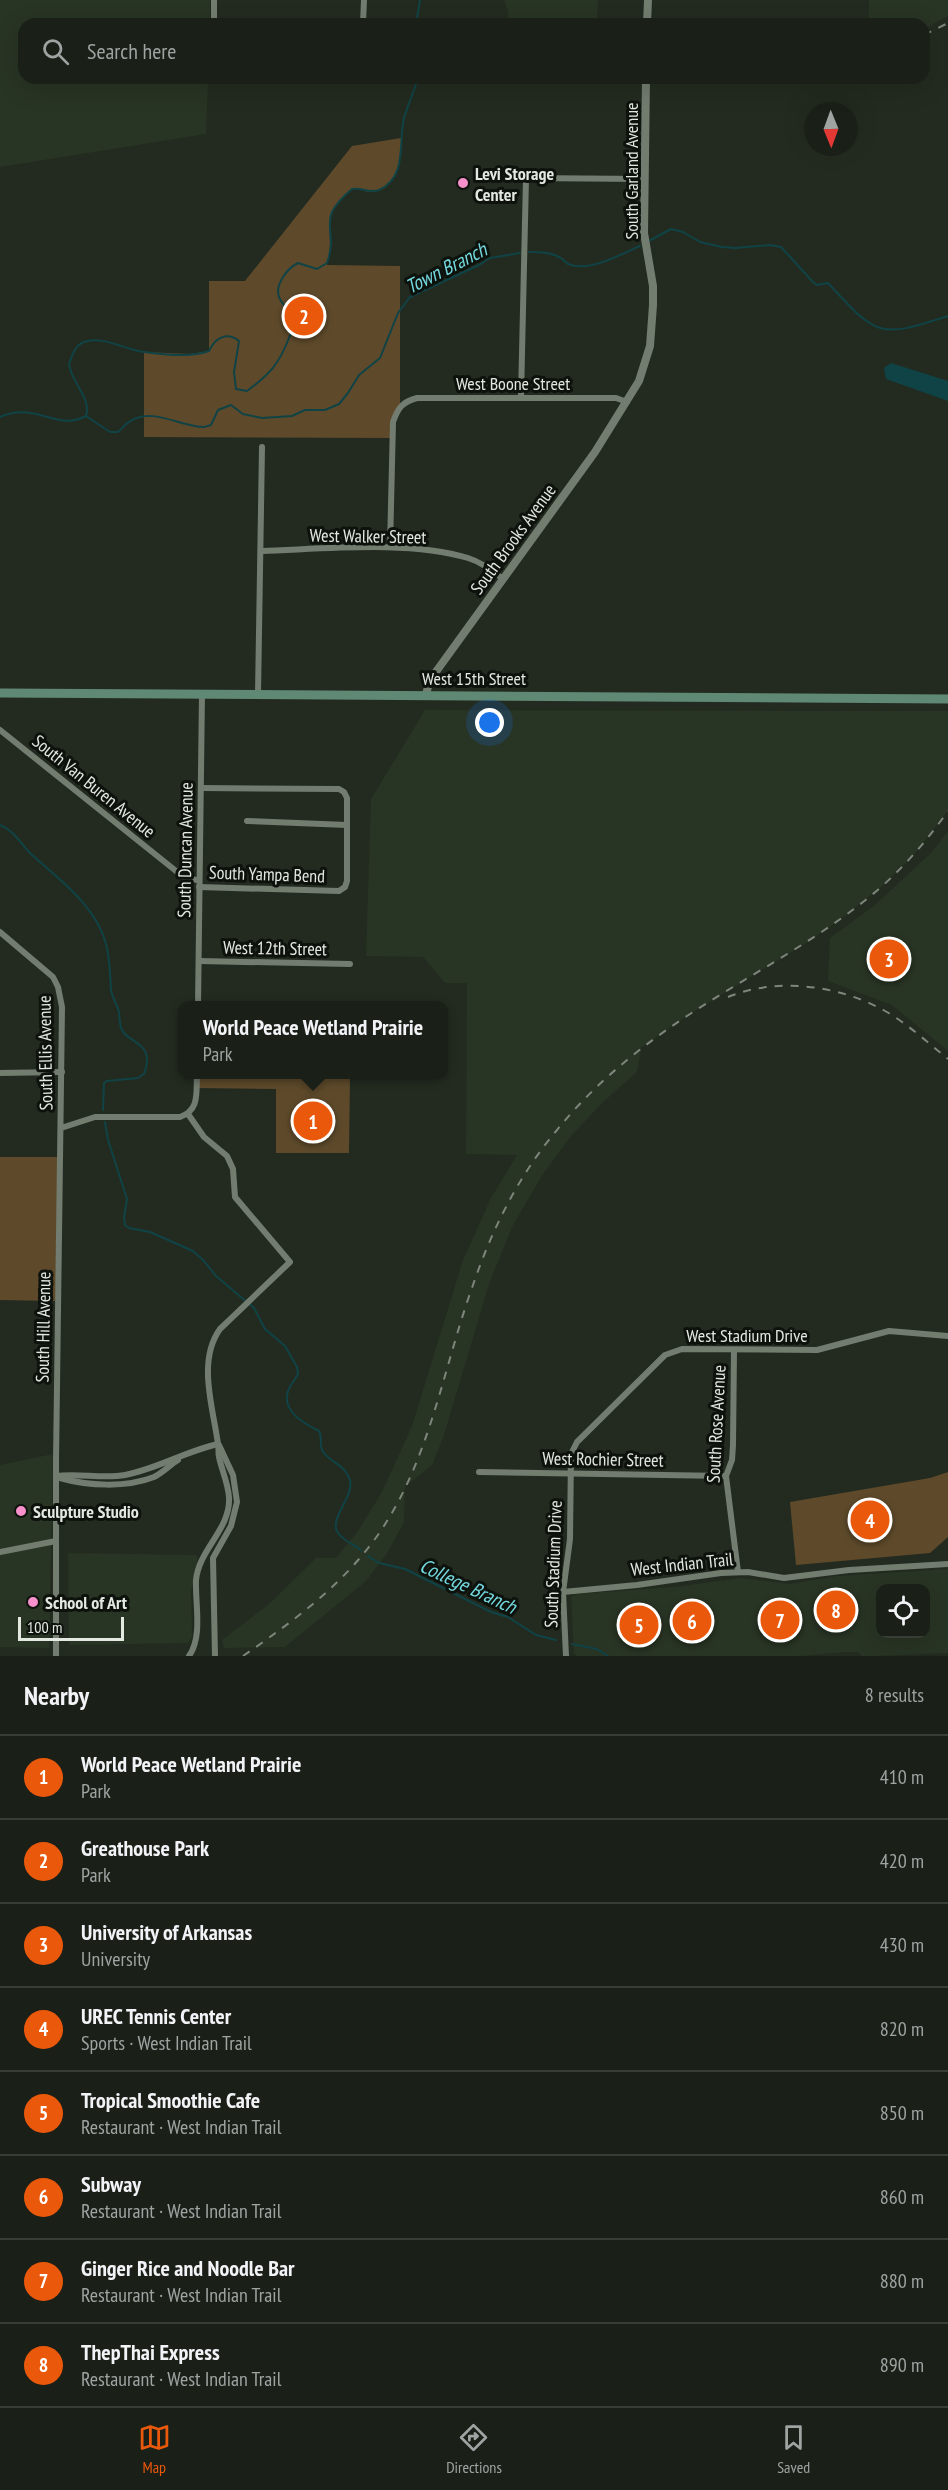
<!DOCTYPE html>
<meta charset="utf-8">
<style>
body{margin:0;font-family:"PT Sans Narrow",sans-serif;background:#272d25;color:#f1f3f6}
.controls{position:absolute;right:18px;bottom:18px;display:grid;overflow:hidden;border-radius:12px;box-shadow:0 6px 24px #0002}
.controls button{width:54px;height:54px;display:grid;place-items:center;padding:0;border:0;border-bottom:2px solid #383e37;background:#1a2018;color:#f1f3f6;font:30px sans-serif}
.compass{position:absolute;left:804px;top:102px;width:54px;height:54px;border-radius:50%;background:#1a2018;box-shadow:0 6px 24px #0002;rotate:179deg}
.scale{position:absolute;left:18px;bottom:15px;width:106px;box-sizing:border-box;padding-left:6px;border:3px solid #e3e8e1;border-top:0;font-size:16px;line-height:21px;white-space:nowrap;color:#e3e8e1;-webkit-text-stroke:4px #0e120d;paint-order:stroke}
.you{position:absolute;left:490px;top:723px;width:21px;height:21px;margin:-15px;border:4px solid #fff;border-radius:50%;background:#1a73e8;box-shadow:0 0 0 9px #1a73e833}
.badge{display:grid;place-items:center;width:39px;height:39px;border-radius:50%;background:#ea580c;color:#fff;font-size:20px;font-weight:700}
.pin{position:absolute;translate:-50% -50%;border:3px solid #fff;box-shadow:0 2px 6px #0006}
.popup{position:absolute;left:178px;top:1001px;width:270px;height:78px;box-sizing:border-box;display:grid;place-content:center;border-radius:12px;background:#1a2018;filter:drop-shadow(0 2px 4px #0005);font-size:20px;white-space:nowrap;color:#9fa3a2}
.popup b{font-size:22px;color:#f1f3f6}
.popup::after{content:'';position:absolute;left:50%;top:100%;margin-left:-12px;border:12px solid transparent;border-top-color:#1a2018}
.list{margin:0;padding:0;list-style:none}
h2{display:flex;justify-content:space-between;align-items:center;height:78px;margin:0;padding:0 24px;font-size:26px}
h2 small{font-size:20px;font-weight:400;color:#9fa3a2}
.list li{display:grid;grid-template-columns:39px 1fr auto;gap:18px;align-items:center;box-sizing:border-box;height:84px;padding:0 24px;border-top:2px solid #383e37}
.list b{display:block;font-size:22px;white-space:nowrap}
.list p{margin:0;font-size:20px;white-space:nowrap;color:#9fa3a2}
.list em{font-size:20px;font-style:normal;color:#9fa3a2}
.icon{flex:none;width:33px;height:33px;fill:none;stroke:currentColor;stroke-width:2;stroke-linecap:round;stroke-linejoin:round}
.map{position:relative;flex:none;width:948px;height:1656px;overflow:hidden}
.search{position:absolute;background:#1a2018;box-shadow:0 6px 24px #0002;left:18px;right:18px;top:18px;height:66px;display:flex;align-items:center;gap:15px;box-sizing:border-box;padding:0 21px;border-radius:18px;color:#9fa3a2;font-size:22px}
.sheet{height:750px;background:#1a2018}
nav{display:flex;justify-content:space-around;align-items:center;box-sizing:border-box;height:84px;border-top:2px solid #383e37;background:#1a2018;font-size:16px;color:#9fa3a2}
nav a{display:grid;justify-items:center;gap:3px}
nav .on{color:#ea580c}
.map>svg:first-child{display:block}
</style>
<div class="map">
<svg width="948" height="1656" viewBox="0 0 948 1656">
<rect width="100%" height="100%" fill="#232b20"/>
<g fill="#283424" fill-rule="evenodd">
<polygon points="0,0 210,0 210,24 24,24 24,78 208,78 206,134 0,167"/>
<polygon points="504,0 598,0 597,21 549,21 548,24 508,24 508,11"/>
<polygon points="869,0 948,0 948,16 924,29 924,24 869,24"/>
<polygon points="425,710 948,711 948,811 912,857 882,886 845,916 808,942 690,1014 641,1048 637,1072 601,1104 572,1135 543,1174 513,1225 490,1281 443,1438 432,1465 405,1487 404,1522 388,1552 366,1581 285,1647 224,1648 222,1640 269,1604 316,1558 336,1558 358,1531 382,1492 412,1426 463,1260 491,1198 517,1155 466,1154 467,983 445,983 423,957 366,956 371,799"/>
<polygon points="948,831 948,1051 892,1005 828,981 830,938 875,905 932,852"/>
<polygon points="53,1454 49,1648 0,1647 0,1465"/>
<polygon points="68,1553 196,1555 198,1559 191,1592 192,1637 188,1643 69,1645"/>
<path d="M948,1569V1653L877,1656H862L858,1652H845L801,1656H577L574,1653L571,1597L577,1594L674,1587L741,1578L790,1584L837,1576ZM880,1588H926V1634H880Z"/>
</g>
<g fill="#5e4a2b">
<path d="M401,138C402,158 398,191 371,192C364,192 359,188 352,189C315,222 337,225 327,265L400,266V405L396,412L393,438L144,437V352L190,354L209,351V281H245L352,146Z"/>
<polygon points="197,1075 350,1075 349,1153 276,1153 276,1089 197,1088"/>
<polygon points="0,1157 61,1157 58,1301 0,1300"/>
<polygon points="948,1472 948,1537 930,1553 796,1565 790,1502 930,1478"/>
</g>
<polygon fill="#104346" points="891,363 948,381 948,401 886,379 884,368"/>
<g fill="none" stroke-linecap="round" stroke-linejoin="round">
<g stroke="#104346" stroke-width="2">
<polyline points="416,24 420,0"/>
<path d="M649,241L671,229L683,232L700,242L722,247L735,248L770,245L781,247L813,282L817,285L828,283C877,336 878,339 948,316"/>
<path d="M529,252C539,252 551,252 561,258C562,259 567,263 568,264C589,273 621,254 640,246"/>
<path d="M86,416C92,399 71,382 69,364C72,356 75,345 84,342C103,335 125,350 144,352C163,354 190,358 209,351C215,338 227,331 239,341L234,372L236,389L247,391C270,374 279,364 289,338C291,332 295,325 294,320C294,311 285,308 281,301C272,288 286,269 298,263L317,269L327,263C340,226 313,222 352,189C362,187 369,194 379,190C408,177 398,142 404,118C408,105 414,91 418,78"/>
<path d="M0,417C36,401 57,432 86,416L110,432H118C122,429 125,424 129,422C151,406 181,427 204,427L211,425L218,410L231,405L243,414L262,418L292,416L305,410H325L339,404L348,393L359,375L380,358L398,313L410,297L479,265L490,258L520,253"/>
<path d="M0,825C15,831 19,842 30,853C58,879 96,905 106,944C110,958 110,975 111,990C112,997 117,1004 119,1012C120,1018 119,1024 122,1030C129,1044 156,1042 144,1074L138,1078L107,1081L104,1083L103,1110"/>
<path d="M105,1122L108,1140L127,1199L124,1218L125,1225L129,1228L150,1232L193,1251L204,1261L216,1276L254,1308L265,1329L285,1346L297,1367L298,1374C295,1380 290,1385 288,1391C281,1411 305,1424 319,1431C323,1438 318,1446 324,1453C332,1463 346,1466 350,1480C354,1498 328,1519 338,1533C343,1540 354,1545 361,1550"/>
<polyline points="368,1556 379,1563 405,1569 491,1612 508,1617 536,1635 556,1640"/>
<polyline points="572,1644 597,1649 608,1656"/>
</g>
<g stroke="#727c6f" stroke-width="6">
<polyline points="214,24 214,0"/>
<polyline points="363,24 364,0"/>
<polyline points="213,79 213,78"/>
<polyline points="521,397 526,178 643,179"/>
<path d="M390,547L393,422C398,408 402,402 417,398H616L627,402"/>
<path d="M262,551C323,549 409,540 468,558C481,562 492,570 503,579"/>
<polyline points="258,694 262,447"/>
<polyline points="0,730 186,879 199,880"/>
<polyline points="247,821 347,825"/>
<polyline points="199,887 339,891 345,887 347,881 347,798 344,792 339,789 201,788"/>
<polyline points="0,932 53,977 58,987 62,1007 56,1462 56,1656"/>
<polyline points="199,961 350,964"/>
<polyline points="198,1006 202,694"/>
<polyline points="0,1073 62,1072"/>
<path d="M188,1114L204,1137L227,1156L233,1169L235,1197L290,1262L220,1329C197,1361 213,1407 218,1444C219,1448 218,1453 219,1457C222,1471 228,1483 229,1497C231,1529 199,1549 196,1580C195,1604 203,1636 189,1656"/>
<path d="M61,1128L95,1117H180C200,1110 196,1093 197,1074"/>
<polyline points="734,1350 733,1445 732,1460 726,1476 738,1572"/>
<polyline points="479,1472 726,1476"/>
<path d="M56,1476C79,1473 103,1479 125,1475C157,1469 186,1451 218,1444"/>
<path d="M60,1478C88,1486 126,1488 154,1477C162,1473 170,1465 178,1460"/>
<polyline points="0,1552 56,1541"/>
<polyline points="563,1592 637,1585 721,1573 748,1572 784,1578 849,1570 948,1564"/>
<polyline points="215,1656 213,1558 231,1526 237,1502 233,1475 219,1445"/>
<polyline points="566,1656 563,1592 570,1539 571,1454 577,1442 665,1355 682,1349 817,1350 889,1331 948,1336"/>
</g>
<g stroke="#727c6f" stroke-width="8">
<polyline points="647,24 648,0"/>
<polyline points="426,694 430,680 595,452 639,381 650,346 653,305 653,286 644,233 646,78"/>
</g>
<polyline stroke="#5f8975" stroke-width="9" points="0,693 948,699"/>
<g stroke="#7e857c" stroke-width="2" stroke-dasharray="8 8" stroke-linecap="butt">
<polyline points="924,35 948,23"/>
<path d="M728,997C777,977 839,985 885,1011C908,1024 928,1043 948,1059"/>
<path d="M243,1656C292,1622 339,1588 375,1539C430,1463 442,1371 473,1285C492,1229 519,1175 557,1130C594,1084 641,1046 690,1014C754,972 822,938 880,888C906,865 928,839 948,811"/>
</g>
</g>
<g fill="#f890cb" stroke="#0e120d" stroke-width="2">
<circle cx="463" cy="183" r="6"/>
<circle cx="21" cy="1511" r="6"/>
<circle cx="33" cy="1602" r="6"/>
</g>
<g text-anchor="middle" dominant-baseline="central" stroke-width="6" stroke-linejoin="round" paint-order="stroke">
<g font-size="18" fill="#e3e8e1" stroke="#0e120d">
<text transform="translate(631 171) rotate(-90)">South Garland Avenue</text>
<text x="513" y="383">West Boone Street</text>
<text transform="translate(368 536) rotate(1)">West Walker Street</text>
<text transform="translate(513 539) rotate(-54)">South Brooks Avenue</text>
<text x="474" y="678">West 15th Street</text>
<text transform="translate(94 786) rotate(39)">South Van Buren Avenue</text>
<text transform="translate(185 850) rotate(-89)">South Duncan Avenue</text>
<text transform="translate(267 874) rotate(2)">South Yampa Bend</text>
<text transform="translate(275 948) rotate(1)">West 12th Street</text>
<text transform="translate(45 1053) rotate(-91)">South Ellis Avenue</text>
<text transform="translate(43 1327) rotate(-89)">South Hill Avenue</text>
<text x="747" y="1335">West Stadium Drive</text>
<text transform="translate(716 1424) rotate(-87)">South Rose Avenue</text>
<text transform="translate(603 1459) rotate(1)">West Rochier Street</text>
<text transform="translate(553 1564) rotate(-88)">South Stadium Drive</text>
<text transform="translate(682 1564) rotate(-6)">West Indian Trail</text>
</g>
<g font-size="18" font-weight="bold" fill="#e3e8e1" stroke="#0e120d" text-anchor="start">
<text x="475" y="173">Levi Storage<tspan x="475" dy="21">Center</tspan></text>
<text x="33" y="1511">Sculpture Studio</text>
<text x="45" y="1602">School of Art</text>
</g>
<g font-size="20" font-style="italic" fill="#73d9de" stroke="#0e120d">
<text transform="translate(446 268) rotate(-27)">Town Branch</text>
<text transform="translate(468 1586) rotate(25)">College Branch</text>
</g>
</g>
</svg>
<div class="controls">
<button><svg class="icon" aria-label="locate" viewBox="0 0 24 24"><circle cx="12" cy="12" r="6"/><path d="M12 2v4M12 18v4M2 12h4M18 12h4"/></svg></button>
</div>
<svg class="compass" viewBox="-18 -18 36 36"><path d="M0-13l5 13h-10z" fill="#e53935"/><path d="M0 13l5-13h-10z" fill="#9fa3a2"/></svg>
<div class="scale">100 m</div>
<div class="you"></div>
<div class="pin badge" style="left:313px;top:1121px">1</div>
<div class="popup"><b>World Peace Wetland Prairie</b>Park</div>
<div class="pin badge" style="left:304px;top:316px">2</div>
<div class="pin badge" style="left:889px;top:959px">3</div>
<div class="pin badge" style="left:870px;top:1520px">4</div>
<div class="pin badge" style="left:639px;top:1625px">5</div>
<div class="pin badge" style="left:692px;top:1621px">6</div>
<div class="pin badge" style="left:780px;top:1620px">7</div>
<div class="pin badge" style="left:836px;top:1610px">8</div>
<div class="search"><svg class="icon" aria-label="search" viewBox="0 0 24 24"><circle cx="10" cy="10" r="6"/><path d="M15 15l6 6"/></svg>Search here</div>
</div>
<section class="sheet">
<h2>Nearby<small>8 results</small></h2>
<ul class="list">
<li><span class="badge">1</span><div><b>World Peace Wetland Prairie</b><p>Park</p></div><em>410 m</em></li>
<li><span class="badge">2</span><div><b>Greathouse Park</b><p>Park</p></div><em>420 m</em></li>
<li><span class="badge">3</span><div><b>University of Arkansas</b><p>University</p></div><em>430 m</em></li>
<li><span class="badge">4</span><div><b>UREC Tennis Center</b><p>Sports · West Indian Trail</p></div><em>820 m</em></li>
<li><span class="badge">5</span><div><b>Tropical Smoothie Cafe</b><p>Restaurant · West Indian Trail</p></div><em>850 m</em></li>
<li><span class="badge">6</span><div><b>Subway</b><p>Restaurant · West Indian Trail</p></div><em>860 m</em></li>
<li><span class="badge">7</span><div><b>Ginger Rice and Noodle Bar</b><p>Restaurant · West Indian Trail</p></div><em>880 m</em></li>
<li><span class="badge">8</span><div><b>ThepThai Express</b><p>Restaurant · West Indian Trail</p></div><em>890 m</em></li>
</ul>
</section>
<nav>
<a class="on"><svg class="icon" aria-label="map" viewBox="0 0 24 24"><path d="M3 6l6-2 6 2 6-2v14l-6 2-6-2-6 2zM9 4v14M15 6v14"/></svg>Map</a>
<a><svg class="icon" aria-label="directions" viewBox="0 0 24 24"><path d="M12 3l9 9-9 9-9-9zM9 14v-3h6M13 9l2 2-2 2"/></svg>Directions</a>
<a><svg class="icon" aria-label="saved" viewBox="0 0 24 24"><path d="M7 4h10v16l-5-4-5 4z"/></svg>Saved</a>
</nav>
